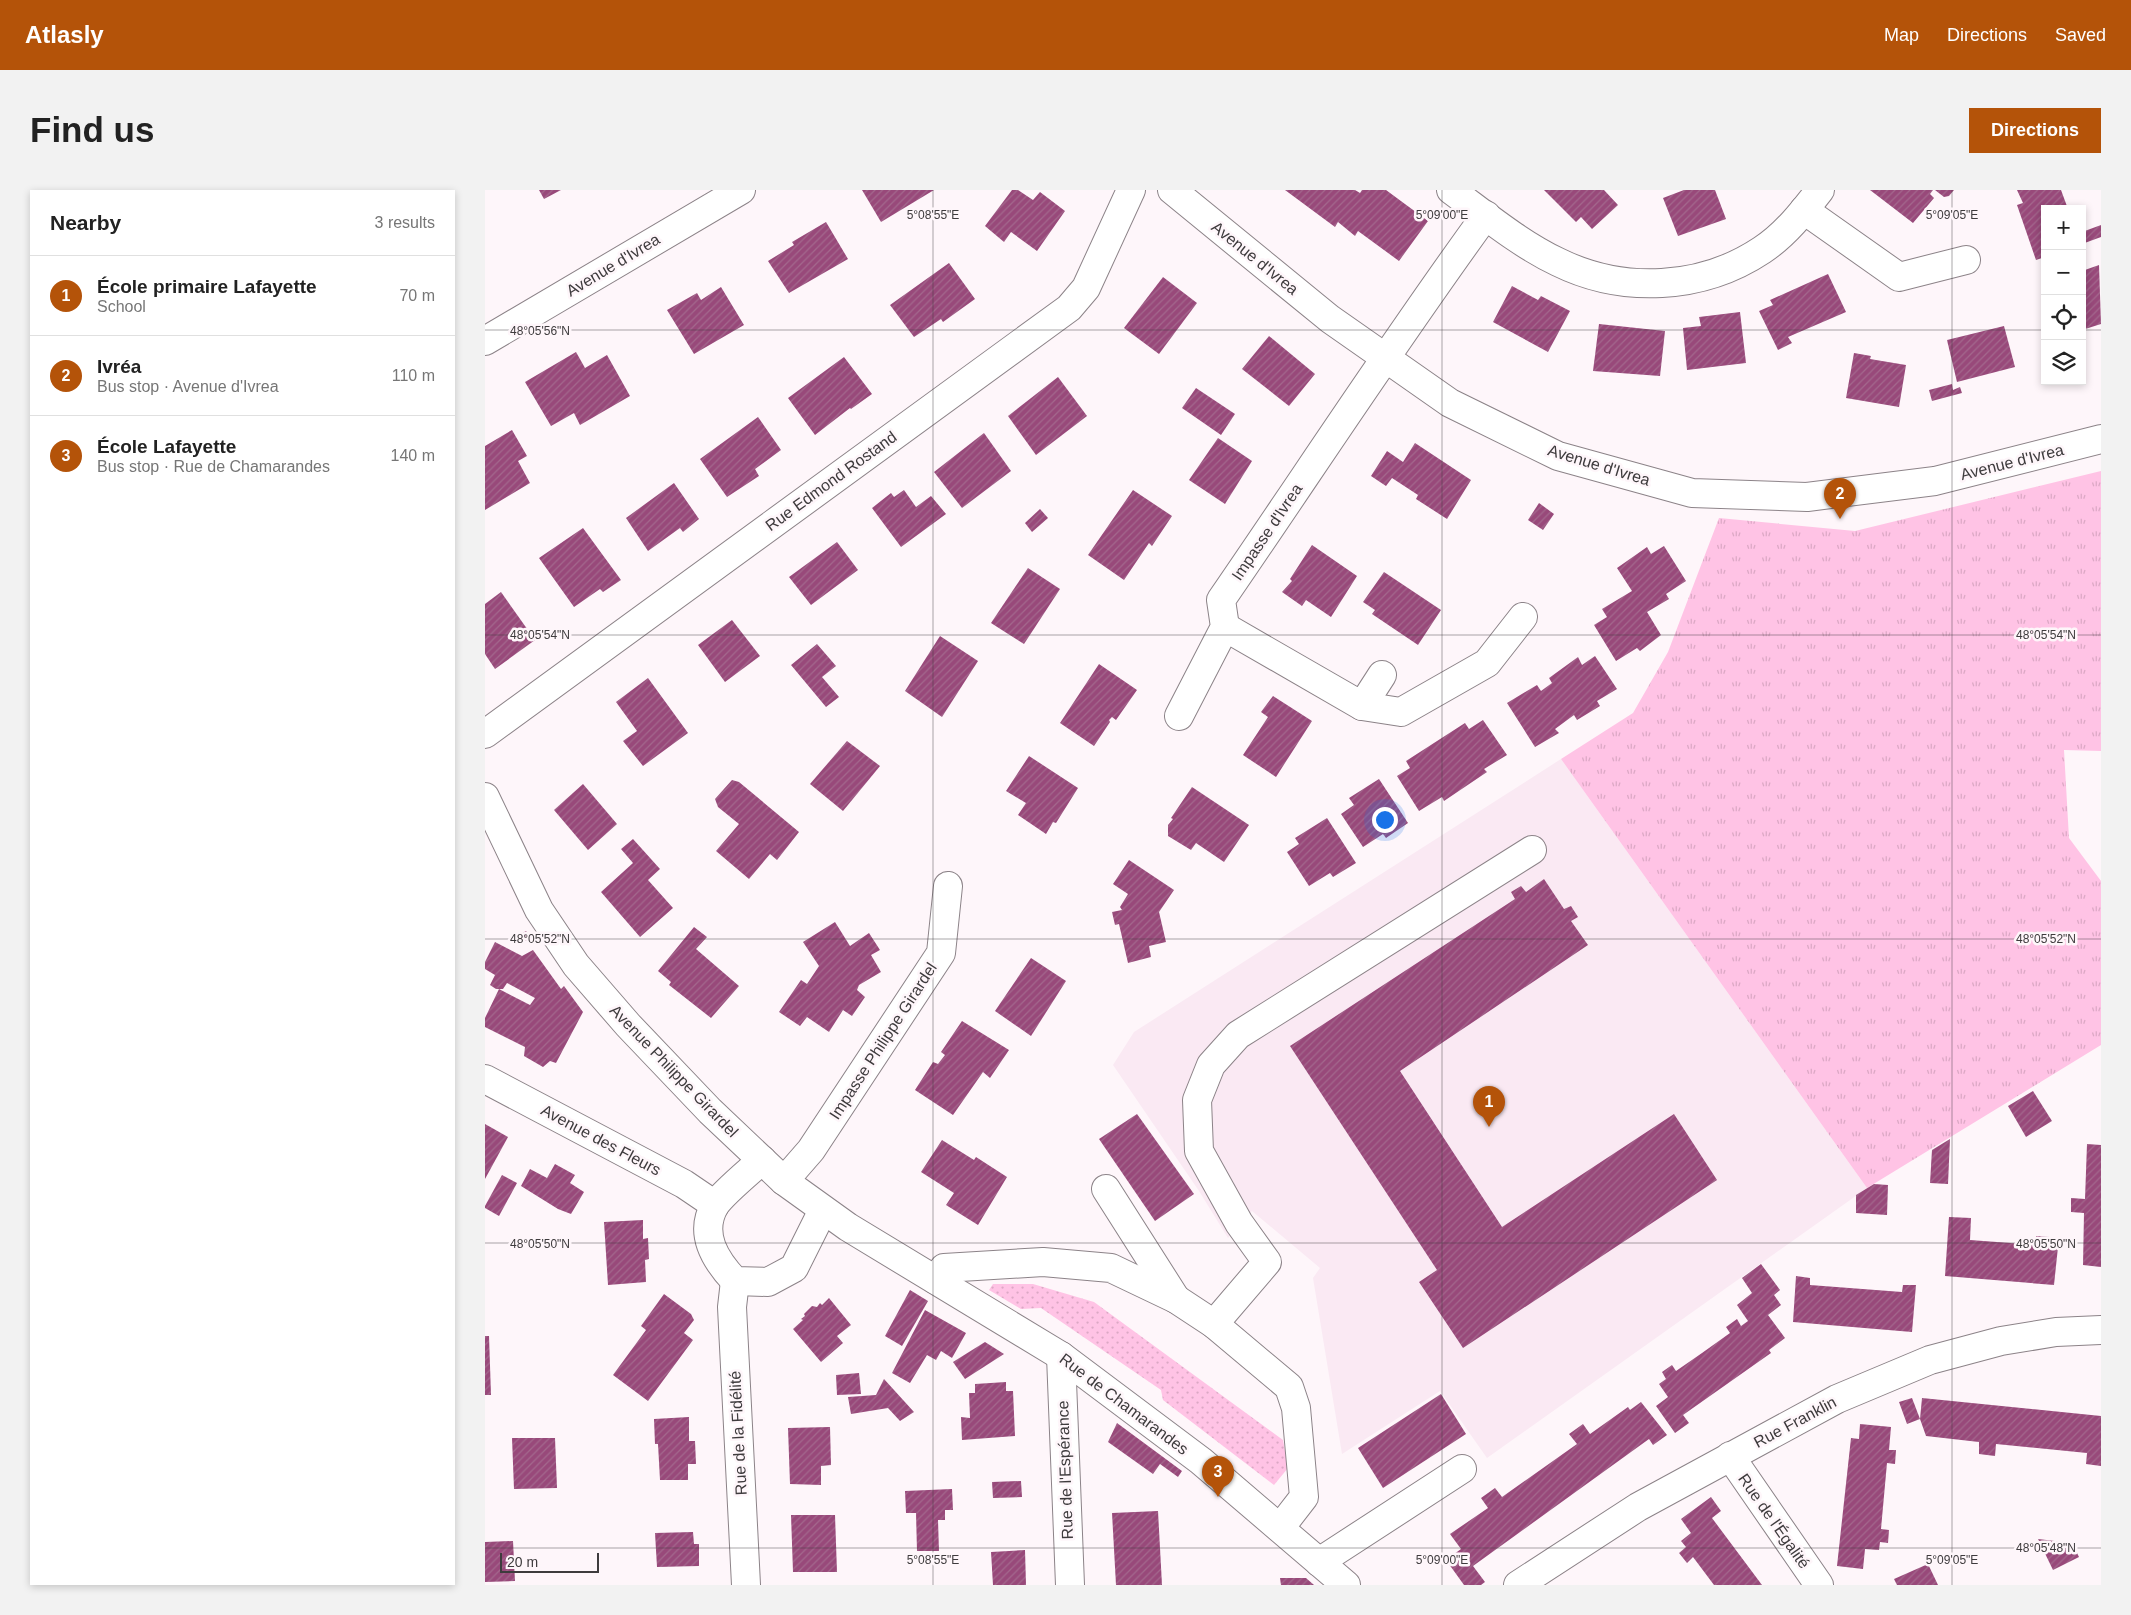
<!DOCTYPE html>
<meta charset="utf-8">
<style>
body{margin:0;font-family:Arial,sans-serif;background:#f2f2f2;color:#222}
.controls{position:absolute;right:15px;top:15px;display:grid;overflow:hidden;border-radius:0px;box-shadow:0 2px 8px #0003}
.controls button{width:45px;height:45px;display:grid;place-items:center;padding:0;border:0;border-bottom:1px solid #e0e0e0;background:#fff;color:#222;font:25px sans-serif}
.scale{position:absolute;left:15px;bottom:12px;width:99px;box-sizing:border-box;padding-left:5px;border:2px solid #3e3b3d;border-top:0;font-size:14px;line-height:18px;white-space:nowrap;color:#3e3b3d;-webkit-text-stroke:4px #fef6fa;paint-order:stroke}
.you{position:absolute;left:899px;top:629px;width:18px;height:18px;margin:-12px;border:4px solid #fff;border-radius:50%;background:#1a73e8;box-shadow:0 0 0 8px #1a73e833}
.badge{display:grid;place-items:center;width:32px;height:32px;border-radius:50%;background:#b45309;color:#fff;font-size:16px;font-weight:700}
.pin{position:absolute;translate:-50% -41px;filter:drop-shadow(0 1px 2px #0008)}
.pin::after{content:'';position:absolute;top:26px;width:18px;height:15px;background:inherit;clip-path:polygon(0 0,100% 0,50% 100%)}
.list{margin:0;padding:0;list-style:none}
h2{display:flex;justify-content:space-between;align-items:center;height:65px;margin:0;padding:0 20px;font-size:21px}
h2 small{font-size:16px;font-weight:400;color:#767676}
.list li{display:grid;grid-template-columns:32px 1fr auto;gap:15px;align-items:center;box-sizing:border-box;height:80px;padding:0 20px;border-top:1px solid #e0e0e0}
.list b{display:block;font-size:19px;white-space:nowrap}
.list p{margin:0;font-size:16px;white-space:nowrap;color:#767676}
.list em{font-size:16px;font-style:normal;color:#767676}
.icon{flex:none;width:28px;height:28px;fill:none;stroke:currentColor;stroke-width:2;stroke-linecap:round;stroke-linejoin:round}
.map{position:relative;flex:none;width:1616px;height:1395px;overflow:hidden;border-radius:0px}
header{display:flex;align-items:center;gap:30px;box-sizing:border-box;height:70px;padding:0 25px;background:#b45309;color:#fff}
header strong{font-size:24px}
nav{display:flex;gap:28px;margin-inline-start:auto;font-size:18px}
.intro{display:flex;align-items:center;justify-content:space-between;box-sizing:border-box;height:120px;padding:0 30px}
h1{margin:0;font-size:35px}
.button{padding:12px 22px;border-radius:0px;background:#b45309;color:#fff;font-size:18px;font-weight:700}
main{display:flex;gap:30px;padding:0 30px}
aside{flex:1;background:#fff;border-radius:0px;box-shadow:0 2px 8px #0003}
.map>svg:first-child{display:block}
</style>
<header>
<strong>Atlasly</strong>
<nav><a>Map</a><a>Directions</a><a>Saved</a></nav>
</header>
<div class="intro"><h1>Find us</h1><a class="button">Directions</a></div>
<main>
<aside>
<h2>Nearby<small>3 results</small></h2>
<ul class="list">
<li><span class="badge">1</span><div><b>École primaire Lafayette</b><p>School</p></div><em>70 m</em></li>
<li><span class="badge">2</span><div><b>Ivréa</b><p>Bus stop · Avenue d'Ivrea</p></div><em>110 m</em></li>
<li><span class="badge">3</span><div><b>École Lafayette</b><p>Bus stop · Rue de Chamarandes</p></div><em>140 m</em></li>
</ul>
</aside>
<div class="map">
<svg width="1616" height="1395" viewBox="0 0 1616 1395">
<defs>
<pattern id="grass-dots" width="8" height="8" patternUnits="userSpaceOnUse" patternTransform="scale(1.25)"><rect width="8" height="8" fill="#ffc3e5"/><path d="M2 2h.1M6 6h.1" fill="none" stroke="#dca8c5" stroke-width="1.8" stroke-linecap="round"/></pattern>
<pattern id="park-tufts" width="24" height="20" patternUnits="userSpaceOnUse" patternTransform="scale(1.25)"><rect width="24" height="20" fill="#ffc3e5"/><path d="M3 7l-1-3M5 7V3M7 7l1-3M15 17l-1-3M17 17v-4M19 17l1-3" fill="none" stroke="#dca8c5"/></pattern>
<pattern id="building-hatch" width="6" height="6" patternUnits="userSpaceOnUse" patternTransform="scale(1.25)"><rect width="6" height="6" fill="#98497a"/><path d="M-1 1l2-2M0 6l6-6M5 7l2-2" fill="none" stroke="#a3688d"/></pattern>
</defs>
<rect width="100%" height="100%" fill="#fef6fa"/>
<polygon fill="#fae9f3" points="1076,569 1382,998 1002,1268 955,1201 857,1264 828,1088 835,1078 767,1021 743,1048 714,1001 628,875 649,842"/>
<polygon fill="url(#grass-dots)" points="508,1094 548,1094 609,1112 798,1250 803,1278 789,1295 678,1210 676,1200 556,1118 536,1119 504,1100"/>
<polygon fill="url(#park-tufts)" points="1616,281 1616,561 1579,560 1584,648 1616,691 1616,855 1382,998 1076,569 1148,523 1183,462 1234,328 1370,341"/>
<g fill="url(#building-hatch)">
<polygon points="54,0 76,0 59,9"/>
<polygon points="377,0 449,0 396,32"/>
<polygon points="527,0 533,0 548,10 555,2 580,21 552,61 526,42 519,52 500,36"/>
<polygon points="800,0 870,0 875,3 877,0 901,0 943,31 914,71 873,41 870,46 853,32 850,37"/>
<polygon points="1059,0 1119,0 1133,15 1107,39 1096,27 1091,32"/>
<polygon points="1199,0 1230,0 1241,29 1193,46 1178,8"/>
<polygon points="1385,0 1448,0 1445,4 1449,8 1428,33"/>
<polygon points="1450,0 1469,0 1464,6 1459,7"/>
<polygon points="1532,0 1576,0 1583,19 1560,19 1560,67 1551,70 1532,15 1538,13"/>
<polygon points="341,32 363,69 304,103 283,71 309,55 307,52"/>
<polygon points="1616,35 1616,47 1597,54 1597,42"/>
<polygon points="464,73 490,109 458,132 456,129 429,147 405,115"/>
<polygon points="1614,75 1616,134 1597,140 1597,81"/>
<polygon points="1343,84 1361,122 1303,147 1307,153 1293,160 1274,121 1288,115 1285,110"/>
<polygon points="678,87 712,113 674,164 639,138"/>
<polygon points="1027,96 1053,110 1056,106 1085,121 1063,162 1008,132"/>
<polygon points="236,97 259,135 209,164 182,120 212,103 216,110"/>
<polygon points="1255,122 1261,173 1202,180 1198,138 1216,136 1214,127"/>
<polygon points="1114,134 1180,141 1175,186 1108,181"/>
<polygon points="1519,136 1530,177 1472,192 1462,150"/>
<polygon points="784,146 830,184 804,216 757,179"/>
<polygon points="91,162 100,178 122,165 145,206 95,235 89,223 66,236 40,192"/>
<polygon points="1369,163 1386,166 1385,169 1421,175 1414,217 1361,208"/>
<polygon points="359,167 387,204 366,219 365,218 330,245 303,208"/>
<polygon points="573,187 602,226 551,265 523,226"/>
<polygon points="1467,194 1468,200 1475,197 1477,203 1447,211 1444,200"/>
<polygon points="711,198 750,224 736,245 697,218"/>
<polygon points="273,227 296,260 270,279 274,286 242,307 215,269"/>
<polygon points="27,240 42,266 33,271 45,293 0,320 0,256"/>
<polygon points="499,243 526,281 477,318 449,282"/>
<polygon points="733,248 767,271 740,314 704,290"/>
<polygon points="930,253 986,290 962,329 931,309 933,305 907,288 901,296 886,286 902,261 918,272"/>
<polygon points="189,293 214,329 198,342 195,338 163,361 141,328"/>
<polygon points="419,300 431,317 446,306 461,324 416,357 387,318 406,303 409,307"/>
<polygon points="648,300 687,326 667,356 664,353 639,390 603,365"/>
<polygon points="1054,313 1069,324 1058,340 1043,330"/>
<polygon points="555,319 563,328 547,342 540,333"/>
<polygon points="98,338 136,390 118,402 115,399 89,417 54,368"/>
<polygon points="352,352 373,380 326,415 304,387"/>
<polygon points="827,355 872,386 846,427 821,410 817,416 797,402 807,391 805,389"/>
<polygon points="1179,356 1201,391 1181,404 1184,409 1162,422 1176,445 1155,461 1152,458 1131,471 1109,435 1122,427 1117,419 1147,401 1132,378 1162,357 1166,364"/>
<polygon points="543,378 575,399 539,454 506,433"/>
<polygon points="899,382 956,420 933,455 887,424 890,420 878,412"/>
<polygon points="16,402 50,450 10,479 0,464 0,414"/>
<polygon points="247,430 275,466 240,492 213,455"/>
<polygon points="455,446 493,471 457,527 420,501"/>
<polygon points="332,454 351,476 337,487 354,507 341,517 306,475"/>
<polygon points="1110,466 1132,499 1112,511 1115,516 1092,530 1089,525 1070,539 1074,543 1050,557 1022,513 1052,495 1056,501 1067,493 1064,488 1093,467 1097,475"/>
<polygon points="614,474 652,500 631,530 627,527 624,530 625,532 609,556 575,533"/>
<polygon points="163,488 203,543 158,576 138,551 152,541 131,512"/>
<polygon points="788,506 827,531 791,587 758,565 783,527 776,522"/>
<polygon points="998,530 1022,565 999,579 1002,582 959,611 957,607 934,621 912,586 925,578 921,571 980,533 984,539"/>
<polygon points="362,551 395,576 358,621 325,594"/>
<polygon points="544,566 593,598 571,633 568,632 561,644 533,625 541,613 521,601"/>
<polygon points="894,589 923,633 901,648 898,644 878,657 856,624 869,615 864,608"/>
<polygon points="247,590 254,592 314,642 292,670 285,664 264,689 231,661 254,634 233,617 230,609"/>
<polygon points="98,594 132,634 103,660 69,620"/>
<polygon points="707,597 764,635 739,672 711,653 706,660 683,646 683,635 688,629 686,628"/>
<polygon points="842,628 871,673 848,687 845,683 824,696 802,662 814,654 810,648"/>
<polygon points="148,649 175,679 163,690 188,718 155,747 116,702 148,673 136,659"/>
<polygon points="644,670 689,700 674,722 681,752 664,756 666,767 643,773 634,734 630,735 627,722 637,720 635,717 643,704 628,694"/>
<polygon points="1059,689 1079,719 1086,716 1093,727 1086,731 1103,755 915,881 1017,1037 1189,924 1232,990 978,1158 934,1092 952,1080 805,856 1030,709 1026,702 1036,696 1041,702"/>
<polygon points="350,732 365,756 384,743 395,760 386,765 396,782 374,795 372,800 380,807 367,826 358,820 344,842 322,827 315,836 294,822 316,790 322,794 334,776 318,752"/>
<polygon points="209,737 222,747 211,759 254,796 226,828 184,795 186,792 173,781"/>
<polygon points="41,741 46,748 41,751 36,744"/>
<polygon points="10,752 37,766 48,760 76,799 79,796 98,822 71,873 65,871 58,877 39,866 40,857 0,837 0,828 14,799 45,815 50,808 22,793 18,799 11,799 5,795 10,785 0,779 0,772"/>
<polygon points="546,768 581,791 546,846 510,821"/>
<polygon points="477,831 524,860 505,888 498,882 468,925 430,900 448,872 453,874 460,865 456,862"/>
<polygon points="1548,901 1567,931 1541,947 1523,916"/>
<polygon points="652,924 709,1004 670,1031 614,949"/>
<polygon points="0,934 23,947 0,989"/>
<polygon points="1465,949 1463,994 1445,993 1447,960"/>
<polygon points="457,950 489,970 491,967 522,987 493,1035 461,1015 469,1003 436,982"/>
<polygon points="1602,954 1616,955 1616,1077 1598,1075 1599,1023 1586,1022 1586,1008 1600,1009"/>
<polygon points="70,974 90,985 85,993 99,1002 86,1024 73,1019 36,996 45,979 62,988"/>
<polygon points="17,985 32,993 14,1026 0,1018 0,1016"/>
<polygon points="1389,994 1403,995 1402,1025 1371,1023 1371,1005"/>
<polygon points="1464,1027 1486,1028 1485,1050 1551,1055 1551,1046 1565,1047 1565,1056 1573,1057 1569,1095 1460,1086"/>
<polygon points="158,1030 158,1049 163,1048 164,1069 160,1070 161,1092 123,1095 119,1032"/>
<polygon points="1276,1074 1295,1100 1289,1105 1296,1115 1283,1125 1300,1148 1284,1160 1286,1163 1198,1225 1204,1233 1190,1243 1171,1216 1183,1207 1174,1194 1181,1189 1177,1182 1187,1175 1191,1181 1217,1163 1245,1143 1241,1137 1252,1129 1256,1136 1263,1131 1252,1115 1267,1103 1257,1088"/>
<polygon points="1311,1086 1325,1088 1325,1095 1417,1102 1418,1095 1431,1095 1427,1142 1308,1132"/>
<polygon points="425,1100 443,1111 417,1156 400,1146"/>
<polygon points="179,1104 206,1124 209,1130 199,1143 208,1150 163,1211 128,1185 161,1140 156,1136"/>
<polygon points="344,1108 366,1135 352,1146 358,1153 336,1172 308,1139 318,1130 316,1129 320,1126 319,1124 327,1116 332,1117 335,1113 337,1115"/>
<polygon points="440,1120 481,1143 467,1168 456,1161 451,1170 442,1165 425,1193 407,1183"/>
<polygon points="0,1146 4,1146 6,1205 0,1205"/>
<polygon points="500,1152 519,1164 480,1189 468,1172"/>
<polygon points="374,1183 376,1204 352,1205 351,1185"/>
<polygon points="399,1189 429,1222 415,1231 403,1218 366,1224 363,1207 391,1205"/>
<polygon points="521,1192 521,1201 528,1201 530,1246 477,1250 476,1227 485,1228 484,1203 490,1203 490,1194"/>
<polygon points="956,1204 981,1244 898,1298 873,1258"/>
<polygon points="1427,1208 1435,1229 1422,1234 1414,1212"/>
<polygon points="1437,1208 1616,1226 1616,1276 1601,1274 1602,1263 1511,1254 1510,1266 1494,1264 1494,1252 1441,1246 1435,1229"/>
<polygon points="1156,1212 1182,1245 1168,1255 1164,1249 988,1376 1000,1392 996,1395 979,1395 961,1370 976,1359 965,1344 1003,1318 996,1308 1010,1298 1017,1307 1092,1254 1084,1244 1098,1234 1105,1244 1143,1217 1145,1220"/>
<polygon points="204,1227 204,1251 210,1251 211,1274 203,1274 203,1290 175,1290 173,1254 170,1254 169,1229"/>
<polygon points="632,1233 697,1281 693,1287 675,1274 668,1284 623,1252"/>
<polygon points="1375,1234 1406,1237 1404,1260 1411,1260 1410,1274 1402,1273 1396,1339 1404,1340 1403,1353 1395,1352 1394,1360 1380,1359 1378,1379 1352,1376 1366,1248 1374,1249"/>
<polygon points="345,1237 346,1275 336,1276 336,1295 305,1294 303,1238"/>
<polygon points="27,1248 70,1248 72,1298 29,1299"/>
<polygon points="536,1291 537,1307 508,1308 507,1292"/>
<polygon points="467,1299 468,1320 460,1320 460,1330 453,1330 454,1361 432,1361 431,1323 421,1323 420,1301"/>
<polygon points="1226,1307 1236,1321 1227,1328 1277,1395 1229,1395 1208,1367 1202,1373 1194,1363 1201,1357 1196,1351 1206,1343 1196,1329"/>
<polygon points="673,1321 677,1395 631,1395 627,1323"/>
<polygon points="306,1325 350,1325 352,1382 308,1382"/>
<polygon points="208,1342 209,1354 214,1354 214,1376 172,1377 170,1343"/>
<polygon points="1553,1349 1587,1353 1594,1367 1568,1380"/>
<polygon points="28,1351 30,1391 0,1392 0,1352"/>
<polygon points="540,1360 541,1395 508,1395 506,1362"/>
<polygon points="1443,1374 1453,1395 1412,1395 1409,1389"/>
<polygon points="795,1388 821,1388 829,1395 796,1395"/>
</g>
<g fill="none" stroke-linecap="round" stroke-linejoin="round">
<defs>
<g id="minor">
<polyline points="687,0 845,129 965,213 1073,266 1207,303 1322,307 1450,291 1616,249"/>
<path d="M966,0C1000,25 1035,54 1073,72C1138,104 1217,100 1277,60C1300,45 1318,22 1335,0"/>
<polyline points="1319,20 1414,87 1481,70"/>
<polyline points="0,151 256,0"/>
<polyline points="740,437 877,516 897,485"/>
<polyline points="877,516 916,522 1002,473 1038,427"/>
<path d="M694,526L740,437L736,410C824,282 909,151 1001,25"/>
<polyline points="0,544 584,118 601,98 646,0"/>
<polyline points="0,607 54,720 91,775 143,835 225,921 299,991 363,1037 576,1166 716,1271 861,1395"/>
<polyline points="0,889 199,994 230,1015"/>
<path d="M277,970C265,981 238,1003 230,1015C213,1044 231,1071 250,1091L283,1092L309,1078L338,1020"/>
<polyline points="299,991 326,960 456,763 463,696"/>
<polyline points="621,999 691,1109"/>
<polyline points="451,1090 459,1078 558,1072 626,1078 691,1109 729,1134 804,1197 811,1218 819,1307 795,1338"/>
<polyline points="250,1091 247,1117 261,1395"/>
<polyline points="729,1134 782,1072 754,1033 714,961 712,910 726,875 753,845 1047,660"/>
<polyline points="576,1166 585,1395"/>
<polyline points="1245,1266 1334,1395"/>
<polyline points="834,1372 977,1279"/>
<polyline points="1033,1395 1153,1317 1352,1209 1445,1170 1516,1151 1571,1142 1616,1140"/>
</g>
</defs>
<use href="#minor" stroke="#8c8388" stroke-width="30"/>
<use href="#minor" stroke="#fff" stroke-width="28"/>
</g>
<path fill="none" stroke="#3e3b3d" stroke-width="1" stroke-opacity="0.45" d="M448,0V1395M957,0V1395M1467,0V1395M0,140H1560M1597,140H1616M0,445H1616M0,749H1616M0,1053H1616M0,1358H1616"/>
<g text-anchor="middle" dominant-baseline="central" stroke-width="5" stroke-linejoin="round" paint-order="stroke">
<g font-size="16" fill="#3e3b3d" stroke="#fef6fa">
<text transform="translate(770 68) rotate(39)">Avenue d'Ivrea</text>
<text transform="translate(128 75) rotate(-31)">Avenue d'Ivrea</text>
<text transform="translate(1527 272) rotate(-14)">Avenue d'Ivrea</text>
<text transform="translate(1114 275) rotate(17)">Avenue d'Ivrea</text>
<text transform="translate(346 291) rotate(-36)">Rue Edmond Rostand</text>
<text transform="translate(782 342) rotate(-56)">Impasse d'Ivrea</text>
<text transform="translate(398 851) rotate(-57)">Impasse Philippe Girardel</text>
<text transform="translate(189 881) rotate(46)">Avenue Philippe Girardel</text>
<text transform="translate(116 950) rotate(28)">Avenue des Fleurs</text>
<text transform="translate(639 1214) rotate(37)">Rue de Chamarandes</text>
<text transform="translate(1310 1232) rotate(-28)">Rue Franklin</text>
<text transform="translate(253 1243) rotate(-93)">Rue de la Fidélité</text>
<text transform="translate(580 1280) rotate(-92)">Rue de l'Espérance</text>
<text transform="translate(1289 1331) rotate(55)">Rue de l'Égalité</text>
</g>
</g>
<g font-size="12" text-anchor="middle" fill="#3e3b3d" stroke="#fef6fa" stroke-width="5" stroke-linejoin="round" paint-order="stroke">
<text x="448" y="29">5°08'55"E</text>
<text x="957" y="29">5°09'00"E</text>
<text x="1467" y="29">5°09'05"E</text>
<text x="55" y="145">48°05'56"N</text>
<text x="55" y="449">48°05'54"N</text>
<text x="1561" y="449">48°05'54"N</text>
<text x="55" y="753">48°05'52"N</text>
<text x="1561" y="753">48°05'52"N</text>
<text x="55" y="1058">48°05'50"N</text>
<text x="1561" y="1058">48°05'50"N</text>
<text x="1561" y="1362">48°05'48"N</text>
<text x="448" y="1374">5°08'55"E</text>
<text x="957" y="1374">5°09'00"E</text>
<text x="1467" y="1374">5°09'05"E</text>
</g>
</svg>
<div class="controls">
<button>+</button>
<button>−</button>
<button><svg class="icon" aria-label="locate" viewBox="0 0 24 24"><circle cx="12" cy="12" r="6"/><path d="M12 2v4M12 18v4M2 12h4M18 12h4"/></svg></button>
<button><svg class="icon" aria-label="layers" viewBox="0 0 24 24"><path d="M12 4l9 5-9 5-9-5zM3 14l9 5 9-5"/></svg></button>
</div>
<div class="scale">20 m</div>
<div class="you"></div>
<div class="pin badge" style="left:1004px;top:937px">1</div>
<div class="pin badge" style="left:1355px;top:329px">2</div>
<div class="pin badge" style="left:733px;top:1307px">3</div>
</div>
</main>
